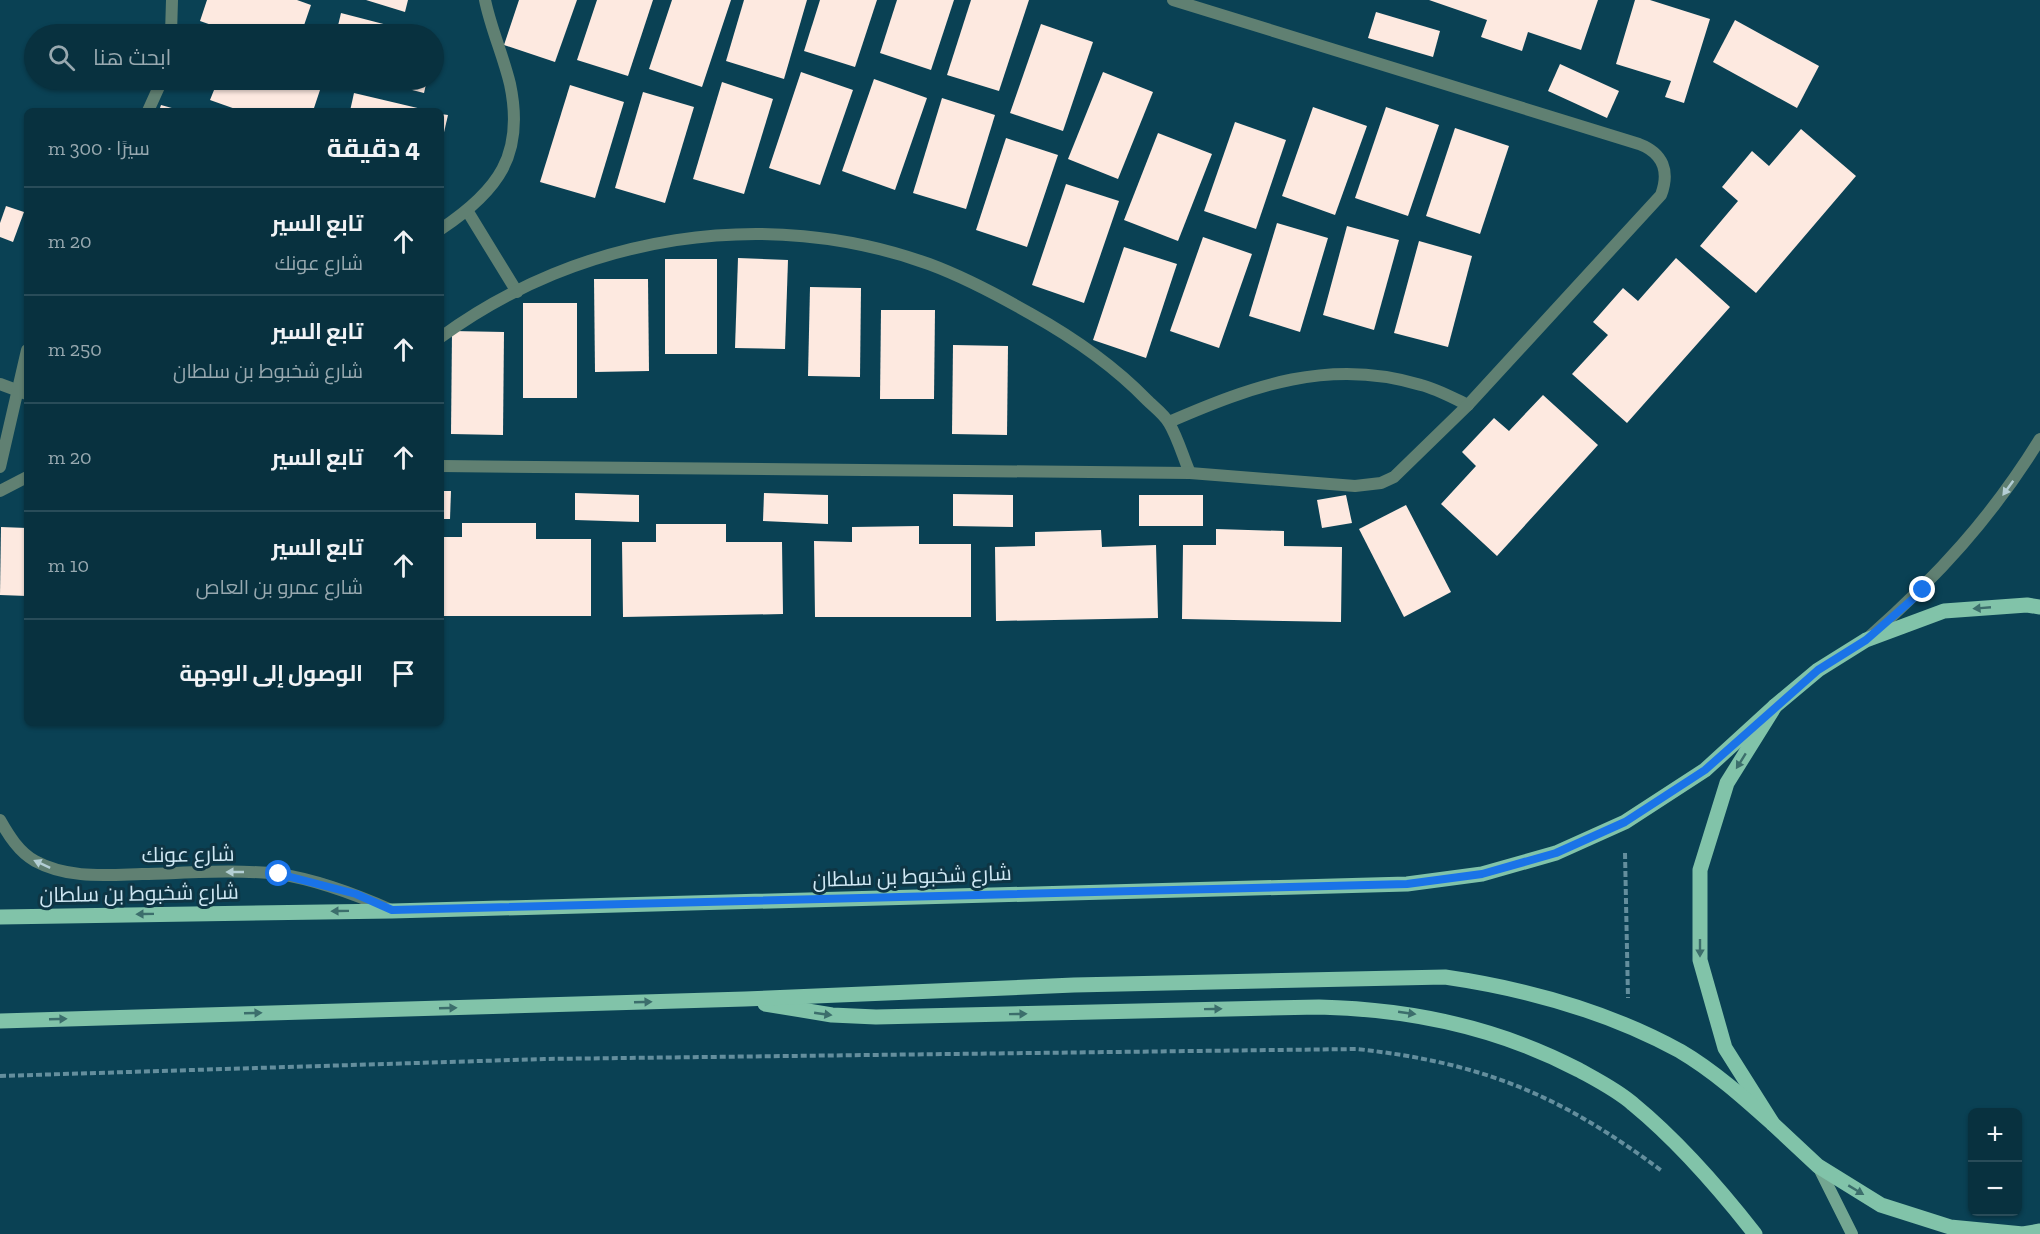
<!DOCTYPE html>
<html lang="ar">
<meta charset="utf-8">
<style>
body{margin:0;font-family:"Zilla Slab",Cairo,serif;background:#113946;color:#f1f3f6;direction:rtl}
.controls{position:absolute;right:18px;bottom:18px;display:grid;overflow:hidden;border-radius:9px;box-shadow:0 2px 4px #0004}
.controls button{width:54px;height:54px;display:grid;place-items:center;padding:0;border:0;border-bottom:2px solid #294c59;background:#08313f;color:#f1f3f6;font:30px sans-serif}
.stop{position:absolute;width:18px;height:18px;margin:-14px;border:4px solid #1a73e8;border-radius:50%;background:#fff}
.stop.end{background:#1a73e8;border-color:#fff;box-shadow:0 2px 6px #0008}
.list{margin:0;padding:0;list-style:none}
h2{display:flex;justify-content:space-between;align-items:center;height:78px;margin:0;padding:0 24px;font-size:26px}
h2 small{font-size:20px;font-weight:400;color:#98a9b0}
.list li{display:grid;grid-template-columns:39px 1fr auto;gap:18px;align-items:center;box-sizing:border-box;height:108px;padding:0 24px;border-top:2px solid #294c59}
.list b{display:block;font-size:22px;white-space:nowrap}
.list p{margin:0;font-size:20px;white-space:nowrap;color:#98a9b0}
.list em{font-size:20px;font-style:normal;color:#98a9b0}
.icon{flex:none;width:33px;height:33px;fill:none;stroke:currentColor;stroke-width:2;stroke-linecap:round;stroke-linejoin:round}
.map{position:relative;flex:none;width:2040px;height:1234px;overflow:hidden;direction:ltr}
.search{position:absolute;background:#08313f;box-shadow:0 2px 4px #0004;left:24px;top:24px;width:420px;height:66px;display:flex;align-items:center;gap:15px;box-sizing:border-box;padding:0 21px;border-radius:33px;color:#98a9b0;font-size:22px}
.panel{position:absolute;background:#08313f;box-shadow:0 2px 4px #0004;left:24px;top:108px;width:420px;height:618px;border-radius:9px;direction:rtl}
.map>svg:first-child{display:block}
</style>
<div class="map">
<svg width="2040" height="1234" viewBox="0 0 2040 1234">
<rect width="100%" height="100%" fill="#0a4154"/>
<g fill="#fde9e0">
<polygon points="207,0 297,0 311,5 301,34 237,34 200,21"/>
<polygon points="366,0 408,0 405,12"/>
<polygon points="519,0 577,0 555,62 504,45"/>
<polygon points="597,0 653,0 628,76 577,60"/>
<polygon points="672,0 731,0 702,87 649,69"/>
<polygon points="744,0 807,0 784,79 726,61"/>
<polygon points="820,0 877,0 855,67 804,51"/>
<polygon points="897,0 954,0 931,70 880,53"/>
<polygon points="971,0 1029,0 999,91 947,75"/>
<polygon points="1429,0 1598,0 1581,50 1528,32 1522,51 1481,37 1487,20"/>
<polygon points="1635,0 1650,0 1710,19 1684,103 1665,97 1671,81 1616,64"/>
<polygon points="1376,12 1440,31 1433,57 1368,38"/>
<polygon points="341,13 422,34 336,34"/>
<polygon points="1735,20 1819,66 1797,108 1713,62"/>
<polygon points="1041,24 1093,42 1063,131 1010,113"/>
<polygon points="1560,64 1619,91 1607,118 1548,91"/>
<polygon points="801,72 853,90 820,185 769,168"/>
<polygon points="1103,72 1153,92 1118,179 1068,159"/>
<polygon points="874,79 927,98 895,190 842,171"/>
<polygon points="218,80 310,80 322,84 313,111 241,111 210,100"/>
<polygon points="373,80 427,80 424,93"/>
<polygon points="722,82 773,99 744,194 693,179"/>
<polygon points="570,85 624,102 595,198 540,182"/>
<polygon points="643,92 694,107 665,203 615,188"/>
<polygon points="354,93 426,110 426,111 350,111"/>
<polygon points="942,98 995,115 966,209 913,193"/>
<polygon points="161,105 179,110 179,111 159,111"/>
<polygon points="1313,107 1367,126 1335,215 1282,196"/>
<polygon points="1386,107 1439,125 1408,216 1355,198"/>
<polygon points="441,114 448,115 442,141 441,141"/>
<polygon points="1235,122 1286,140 1256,229 1204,211"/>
<polygon points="1455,128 1509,146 1480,234 1426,216"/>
<polygon points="1801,129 1856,176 1756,293 1700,246 1738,201 1722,187 1752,151 1769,166"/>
<polygon points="1158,133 1212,154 1178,241 1124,220"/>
<polygon points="1006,138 1058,155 1027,247 976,230"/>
<polygon points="1066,184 1119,201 1084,303 1032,285"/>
<polygon points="6,206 24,212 13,242 0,237 0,223"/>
<polygon points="1277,223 1328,238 1300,332 1249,316"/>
<polygon points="1347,226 1399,240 1374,330 1323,315"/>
<polygon points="1203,237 1252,254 1219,348 1170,331"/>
<polygon points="1419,241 1472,256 1448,347 1394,333"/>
<polygon points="1124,247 1177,264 1146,358 1093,340"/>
<polygon points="738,258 788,260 785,349 735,348"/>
<polygon points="1676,258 1730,307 1627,423 1572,374 1608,335 1593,322 1623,288 1638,301"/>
<rect x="665" y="259" width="52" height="95"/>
<polygon points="594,279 648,279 649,371 595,372"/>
<polygon points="810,287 861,288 860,377 808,376"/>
<rect x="523" y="303" width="54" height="95"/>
<polygon points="881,310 935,310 934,399 880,399"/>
<polygon points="452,331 504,332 503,435 451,434"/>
<polygon points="953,345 1008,346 1007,435 952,434"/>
<polygon points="1543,395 1598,445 1497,556 1441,504 1476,466 1462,452 1494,418 1509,431"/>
<polygon points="441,491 451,491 450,519 441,519"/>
<polygon points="575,493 639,495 639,522 575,520"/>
<polygon points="764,493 828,495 828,524 763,521"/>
<polygon points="953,494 1013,495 1013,527 953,526"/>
<rect x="1139" y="495" width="64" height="31"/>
<polygon points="1346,495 1352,523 1322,528 1317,500"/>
<polygon points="1406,505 1451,592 1404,617 1359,529"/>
<polygon points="462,523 536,523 536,539 591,539 591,616 441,616 441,537 462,537"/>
<polygon points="656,524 726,524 726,542 782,542 783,614 623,617 622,542 656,542"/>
<polygon points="919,526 919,544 971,544 971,617 815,617 814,541 852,542 852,527"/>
<polygon points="1,527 27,528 27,596 0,595"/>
<polygon points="1216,529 1284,531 1284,546 1342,547 1341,622 1182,619 1183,545 1216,545"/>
<polygon points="1101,530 1102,547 1156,545 1158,618 996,621 995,547 1035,546 1035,532"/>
</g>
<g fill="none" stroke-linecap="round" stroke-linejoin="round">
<g stroke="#648e9d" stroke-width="4" stroke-dasharray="6 3" stroke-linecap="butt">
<polyline points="1625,853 1628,998"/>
<path d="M0,1076L544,1059L1357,1049C1484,1063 1560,1095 1662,1171"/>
</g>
<g stroke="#608072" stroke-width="12">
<polyline points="171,34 172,0"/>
<polyline points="148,111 162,80"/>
<polyline points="468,212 517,292"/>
<path d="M441,229C498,191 525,155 510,84C503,55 491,29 485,0"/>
<path d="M441,337C580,235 766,205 929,264C964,277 998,295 1031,314C1074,338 1113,365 1147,400C1154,407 1164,414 1169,423C1178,438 1183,457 1190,473"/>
<polyline points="0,384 27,394"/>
<path d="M1169,422C1252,386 1330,357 1421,385C1437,389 1453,398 1468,405"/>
<path d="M441,466L1190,473L1355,486L1381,483L1394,477L1468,405L1661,195C1670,171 1663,153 1639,144L1173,0"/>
<polyline points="0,467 27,350"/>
<polyline points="0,491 27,477"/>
<path d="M1869,637C1937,577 1992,517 2040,439"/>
<path d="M0,820C9,836 19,852 35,861C68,879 106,875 142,874C187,873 234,869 279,874C318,880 355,894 391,910"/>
</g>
<polyline stroke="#73a691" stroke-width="12" points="1818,1166 1852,1234"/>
<g stroke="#81c3a9" stroke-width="15">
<polyline points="2040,607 2027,605 1944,611 1866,640 1818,670 1775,706 1727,783 1700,870 1700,960 1725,1048 1773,1124 1818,1166 1881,1205 1950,1227 2023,1234 2040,1231"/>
<polyline points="0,917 392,911 1407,884 1482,874 1556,853 1625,822 1705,770 1775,706"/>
<path d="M765,1004L832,1015L876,1017L1319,1007C1411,1009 1497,1027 1579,1070C1597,1080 1617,1090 1633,1104C1678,1141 1719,1188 1755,1234"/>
<path d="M0,1021L745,999L1074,985L1445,977C1527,989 1607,1011 1680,1051C1714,1071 1744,1098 1773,1124"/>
</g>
</g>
<defs><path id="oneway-solid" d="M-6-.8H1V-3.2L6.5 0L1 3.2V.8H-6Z" transform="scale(1.5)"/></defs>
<g fill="#b3ced4">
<use href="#oneway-solid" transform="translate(2008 488) rotate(126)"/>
<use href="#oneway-solid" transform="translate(42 864) rotate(-155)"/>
<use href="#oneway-solid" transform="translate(235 872) rotate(-180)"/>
</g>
<g fill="#3c6e6c">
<use href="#oneway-solid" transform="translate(1982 608) rotate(175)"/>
<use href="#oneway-solid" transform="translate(1741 761) rotate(122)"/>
<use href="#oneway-solid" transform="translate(340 911) rotate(179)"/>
<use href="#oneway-solid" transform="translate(145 914) rotate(179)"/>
<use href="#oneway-solid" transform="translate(1700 948) rotate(90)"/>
<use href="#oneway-solid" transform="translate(643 1002) rotate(-2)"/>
<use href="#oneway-solid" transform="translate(448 1008) rotate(-2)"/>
<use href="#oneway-solid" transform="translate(1213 1009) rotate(-1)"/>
<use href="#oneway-solid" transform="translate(253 1013) rotate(-2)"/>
<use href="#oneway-solid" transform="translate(1407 1013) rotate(8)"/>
<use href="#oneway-solid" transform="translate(823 1014) rotate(8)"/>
<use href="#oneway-solid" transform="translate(1018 1014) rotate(-1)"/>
<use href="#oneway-solid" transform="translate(58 1019) rotate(-2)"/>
<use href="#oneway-solid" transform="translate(1856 1190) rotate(31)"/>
</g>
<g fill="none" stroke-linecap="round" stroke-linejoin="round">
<polyline stroke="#1a73e8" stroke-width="8" points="279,874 356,894 392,910 1407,884 1482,874 1556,853 1625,822 1705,770 1818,670 1866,640 1923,590"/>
</g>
<g text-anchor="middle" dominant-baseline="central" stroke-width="6" stroke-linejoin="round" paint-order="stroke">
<g font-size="21" fill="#cfe8f4" stroke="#0e3544">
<text transform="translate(188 854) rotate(-1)">شارع عونك</text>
<text transform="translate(912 876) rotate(-2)">شارع شخبوط بن سلطان</text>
<text transform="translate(139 893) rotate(-1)">شارع شخبوط بن سلطان</text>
</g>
</g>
</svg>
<div class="controls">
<button>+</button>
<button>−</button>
</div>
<div class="stop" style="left:279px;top:874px"></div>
<div class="stop end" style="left:1923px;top:590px"></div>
<div class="search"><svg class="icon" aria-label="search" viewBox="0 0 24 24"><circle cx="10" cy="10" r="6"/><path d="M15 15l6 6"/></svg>ابحث هنا</div>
<section class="panel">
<h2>4 دقيقة<small>سيرًا · 300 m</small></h2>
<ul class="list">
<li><svg class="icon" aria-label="ahead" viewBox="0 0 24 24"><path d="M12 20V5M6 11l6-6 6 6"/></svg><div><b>تابع السير</b><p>شارع عونك</p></div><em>20 m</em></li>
<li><svg class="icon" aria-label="ahead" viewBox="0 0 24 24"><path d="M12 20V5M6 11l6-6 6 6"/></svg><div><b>تابع السير</b><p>شارع شخبوط بن سلطان</p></div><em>250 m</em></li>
<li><svg class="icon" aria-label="ahead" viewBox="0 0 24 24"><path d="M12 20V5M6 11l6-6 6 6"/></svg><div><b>تابع السير</b></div><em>20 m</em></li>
<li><svg class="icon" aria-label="ahead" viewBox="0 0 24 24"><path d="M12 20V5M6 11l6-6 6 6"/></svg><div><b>تابع السير</b><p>شارع عمرو بن العاص</p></div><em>10 m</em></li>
<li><svg class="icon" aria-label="arrive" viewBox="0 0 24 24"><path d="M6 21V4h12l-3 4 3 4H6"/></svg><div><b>الوصول إلى الوجهة</b></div></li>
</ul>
</section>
</div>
